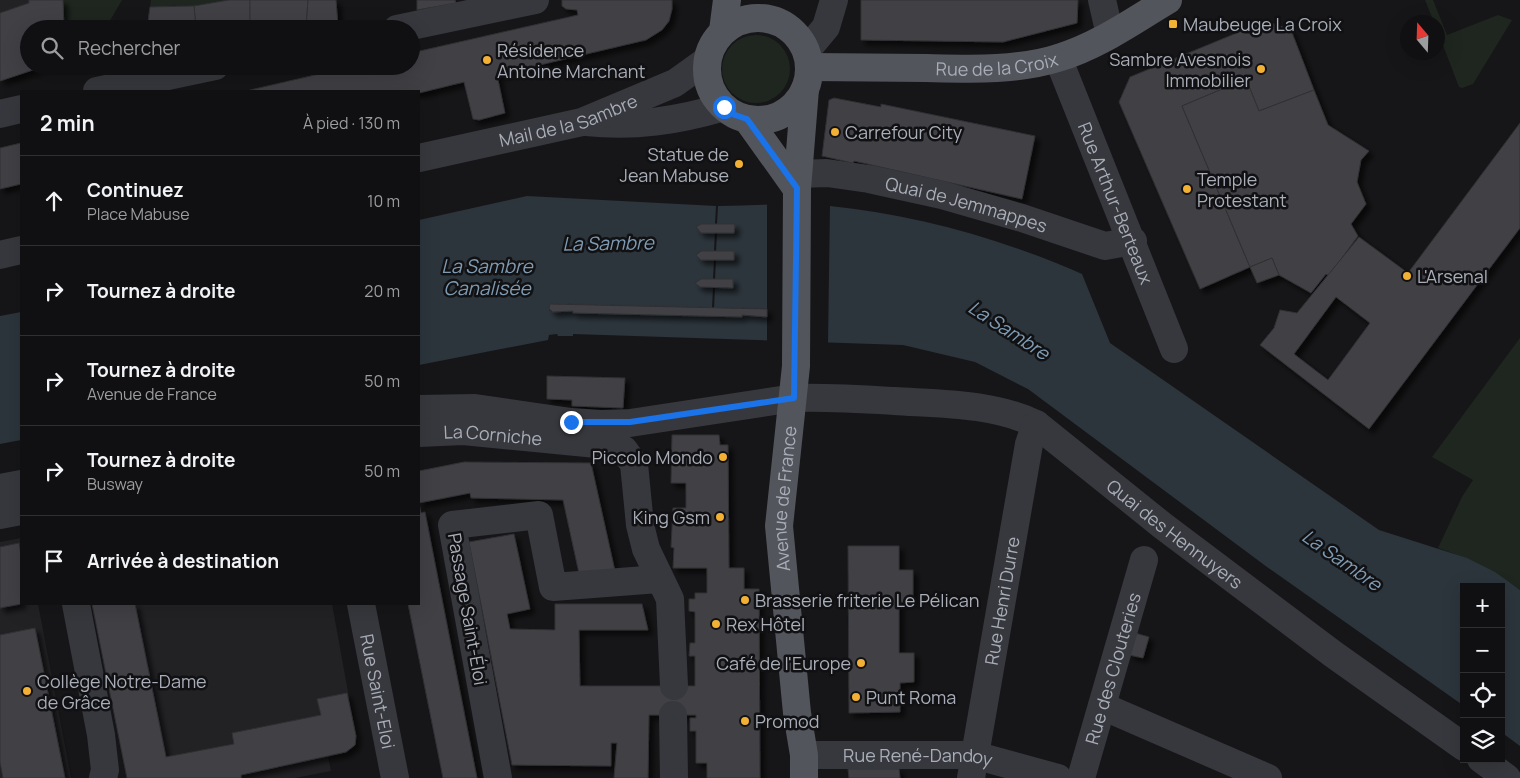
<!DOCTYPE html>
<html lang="fr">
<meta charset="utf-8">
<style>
body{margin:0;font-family:Manrope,sans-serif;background:#19191b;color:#f1f3f6}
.controls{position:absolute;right:15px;bottom:15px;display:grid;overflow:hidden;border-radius:0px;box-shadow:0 5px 20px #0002}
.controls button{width:45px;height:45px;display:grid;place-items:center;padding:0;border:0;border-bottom:1px solid #303032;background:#101012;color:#f1f3f6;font:25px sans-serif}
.compass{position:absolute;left:1400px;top:15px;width:45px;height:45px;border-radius:50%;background:#101012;box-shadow:0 5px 20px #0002;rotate:341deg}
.stop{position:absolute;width:15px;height:15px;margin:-11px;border:4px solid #1a73e8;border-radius:50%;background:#fff}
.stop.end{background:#1a73e8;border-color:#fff;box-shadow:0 1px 5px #0008}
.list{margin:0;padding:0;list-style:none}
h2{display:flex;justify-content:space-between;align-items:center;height:65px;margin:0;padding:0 20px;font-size:21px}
h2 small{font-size:16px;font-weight:400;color:#9c9d9f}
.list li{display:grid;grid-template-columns:32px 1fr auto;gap:15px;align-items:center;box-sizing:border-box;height:90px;padding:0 20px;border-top:1px solid #303032}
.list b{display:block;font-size:19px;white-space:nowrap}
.list p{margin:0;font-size:16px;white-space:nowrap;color:#9c9d9f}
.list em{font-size:16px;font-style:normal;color:#9c9d9f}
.icon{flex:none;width:28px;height:28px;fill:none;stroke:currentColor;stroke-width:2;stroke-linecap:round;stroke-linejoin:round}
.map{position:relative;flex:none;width:1520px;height:778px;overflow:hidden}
.search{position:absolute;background:#101012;box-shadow:0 5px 20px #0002;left:20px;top:20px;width:400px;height:55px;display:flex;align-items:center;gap:12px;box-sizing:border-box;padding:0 18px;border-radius:28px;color:#9c9d9f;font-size:19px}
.panel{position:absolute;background:#101012;box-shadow:0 5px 20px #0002;left:20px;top:90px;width:400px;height:515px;border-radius:0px}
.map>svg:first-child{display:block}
</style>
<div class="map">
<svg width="1520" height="778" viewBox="0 0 1520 778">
<defs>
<filter id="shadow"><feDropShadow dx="4.5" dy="4.5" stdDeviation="2.5" flood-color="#0009"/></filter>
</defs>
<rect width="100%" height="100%" fill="#161618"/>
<g fill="#222225">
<polygon points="0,0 29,0 29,3 0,13"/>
<polygon points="21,538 21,604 38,604 71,778 0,778 0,542"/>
<polygon points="92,604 332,604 356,736 355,745 346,752 328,757 331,771 295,778 127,778"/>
</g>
<g fill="#1e261f">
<polygon points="63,0 122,0 105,29 64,29"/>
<polygon points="151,0 229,0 190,7 150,7"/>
<polygon points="1425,0 1433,0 1447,35 1498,15 1512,20 1473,84 1462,88 1459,87 1438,32 1438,22 1434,22"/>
<circle cx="756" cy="69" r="34"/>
<path d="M1520,338V590C1494,572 1469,558 1438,548L1462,497L1473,480L1432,457Z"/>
</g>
<g fill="#2c353c">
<path d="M527,196L716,206L715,224H701L696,227L701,233L715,232L714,251H701L696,255L701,260H714L713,279H701L695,283L700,287L713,288L712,308L550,304L549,310L553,312L573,311L574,313L741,317L742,315L767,317V309L714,308L715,288H733V279H715L716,260H734V251H716L717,233L734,232V224H717L718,206H720C756,205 794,203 830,206C913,214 1006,240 1082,274L1110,343L1379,530L1467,558L1495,572L1520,590V746L1501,732V587H1464V706L1267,567L1028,389L975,362L903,345L573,334V336H558L557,334L549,335L548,340L419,365V220Z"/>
<polygon points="21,312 21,440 0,444 0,316"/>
</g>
<polygon fill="#161618" points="767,203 830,204 828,343 767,342"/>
<g fill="#404145" stroke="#303034" fill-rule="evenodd" filter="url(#shadow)">
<polygon points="29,0 63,0 64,29 29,29 29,66 45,66 0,81 0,13 29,3"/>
<polygon points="229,0 250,0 250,29 196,29 194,6"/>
<polygon points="250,0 308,0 306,29 250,29"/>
<polygon points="308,0 336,0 338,26 306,29"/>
<polygon points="417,0 455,0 456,3 417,10"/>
<polygon points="562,0 672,0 672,9 669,21 662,30 646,40 497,75 505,113 479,120 473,119 464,82 419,93 246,91 354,66 411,66 411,53 578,15 577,10 566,9 562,6"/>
<polygon points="861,0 1078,0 1077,23 1003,42 861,40"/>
<polygon points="194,6 196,29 147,29 150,7"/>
<polygon points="1266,21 1291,30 1314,90 1259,111 1246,79 1182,106 1250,267 1200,289 1119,102 1130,77"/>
<polygon points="1246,79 1259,111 1314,90 1328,125 1369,151 1361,160 1357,182 1366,204 1351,224 1358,236 1329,276 1326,274 1311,293 1279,275 1272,258 1250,267 1182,106"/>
<polygon points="834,98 881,107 881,104 1035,136 1022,199 854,161 853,163 822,156 829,100"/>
<path d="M1520,123V228L1369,429L1260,345L1274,328L1280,310L1297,313L1359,237L1408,273ZM1336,297L1370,323L1328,380L1294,354Z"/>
<polygon points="21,143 21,184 0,189 0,148"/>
<polygon points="701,224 735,224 734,233 701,233 696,227"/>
<polygon points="701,251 734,251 734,260 701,260 696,255"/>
<polygon points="1272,258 1279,275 1257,283 1250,267"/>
<polygon points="701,279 733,279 733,288 700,287 695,283"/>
<polygon points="550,304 767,309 767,317 742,315 742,317 573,313 573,311 553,312 549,309"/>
<polygon points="547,376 625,378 623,408 572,406 572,400 547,399"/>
<polygon points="672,435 719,435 720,445 728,445 729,568 744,568 744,589 759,589 760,778 707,778 707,763 696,763 696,731 690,731 690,718 696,718 696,715 649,715 648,778 614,778 617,743 611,743 611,766 512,765 469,542 514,534 530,609 507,614 510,629 555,630 555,604 642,604 648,630 579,630 580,686 695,686 695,656 689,656 690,643 695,643 695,612 689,611 689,599 695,599 695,593 707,593 707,568 673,568 674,548 671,547 673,508 686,508 686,483 671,483"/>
<polygon points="464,462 591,463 615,571 580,578 563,500 471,498 470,493 419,503 421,513 425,512 477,778 443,778 408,604 419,604 419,471"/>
<polygon points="19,543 21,556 21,604 0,608 0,547"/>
<polygon points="848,546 899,546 899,570 913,570 913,602 899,602 899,653 914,653 914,682 900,683 900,712 849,713"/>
<polygon points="92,604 135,604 166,757 234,744 232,733 321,715 317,699 347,693 356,736 355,745 346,752 241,775 241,778 127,778"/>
<polygon points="35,628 65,778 3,778 0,762 0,635"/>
<polygon points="1135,633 1149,637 1143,658 1129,655"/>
<polygon points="848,769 899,769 900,778 849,778"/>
</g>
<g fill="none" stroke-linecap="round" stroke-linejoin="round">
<g stroke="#37383d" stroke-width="28">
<polyline points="1102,0 1110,35"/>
<polyline points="397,29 535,0"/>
<polyline points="806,51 826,27 834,0"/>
<path id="s1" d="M1058,58L1174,349"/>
<polyline points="97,91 215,66"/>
<polyline points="0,114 21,109"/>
<path d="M586,122C635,127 676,121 724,107"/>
<path id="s2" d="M419,158L582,122L675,83L707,60"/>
<path id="s3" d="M798,174L827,173L869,179L942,195L1022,218L1105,246L1133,241"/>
<polyline points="0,255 21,250"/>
<path id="s4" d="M419,409L475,408L571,422L601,424L630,423L794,398C827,397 860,399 894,401C941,404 993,403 1036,424L1163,526L1333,654L1464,747"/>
<path id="s5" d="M419,433L463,431L597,444L624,450L634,464L640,525L646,549L670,599L674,686"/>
<polyline points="0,488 21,484"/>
<polyline points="0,515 21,511"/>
<polyline points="76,604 101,735 105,770 103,778"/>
<path id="s6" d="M361,604L395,778"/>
<polyline points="1102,706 1268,778"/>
<polyline points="673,715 674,778"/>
<path id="s7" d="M804,755H974L1058,778"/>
<polyline points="1481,759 1507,778"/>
<polyline points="498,778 452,525 539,515 553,587 659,579"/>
<path id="s8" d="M971,778L1029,444L1036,424"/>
<path id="s9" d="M1081,778L1144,560"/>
</g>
<g stroke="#53555c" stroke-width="28">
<circle cx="758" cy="69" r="51"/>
<polyline points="723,31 727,0"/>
<path id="s10" d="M809,67C848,67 887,68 926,68C970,69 1016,71 1058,58C1098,46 1133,21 1168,0"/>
<polyline points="747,119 797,189"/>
<path id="s11" d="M804,778V755L797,713L779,526L796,366L797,189L805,89"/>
</g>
</g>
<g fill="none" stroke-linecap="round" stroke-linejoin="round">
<polyline stroke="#1a73e8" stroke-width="6" points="571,422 630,422 794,398 797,188 747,119 735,115 724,107"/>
</g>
<g fill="#f2b134" stroke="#111113" stroke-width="2">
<rect x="1168" y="19" width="10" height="10" rx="2.5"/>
<circle cx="487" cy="60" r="5"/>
<circle cx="1261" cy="69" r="5"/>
<circle cx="835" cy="132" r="5"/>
<circle cx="739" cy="164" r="5"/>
<circle cx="1187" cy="189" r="5"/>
<circle cx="1407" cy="276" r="5"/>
<circle cx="723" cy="457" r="5"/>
<circle cx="720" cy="517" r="5"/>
<circle cx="745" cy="600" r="5"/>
<circle cx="716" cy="624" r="5"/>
<circle cx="861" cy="663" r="5"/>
<circle cx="27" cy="691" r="5"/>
<circle cx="856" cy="697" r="5"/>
<circle cx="745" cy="721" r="5"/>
</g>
<g text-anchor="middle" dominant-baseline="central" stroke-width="5" stroke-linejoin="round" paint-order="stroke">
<g font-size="18" fill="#a8adb8" stroke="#111113" text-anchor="start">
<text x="1183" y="24">Maubeuge La Croix</text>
<text x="497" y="50">Résidence<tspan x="497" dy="21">Antoine Marchant</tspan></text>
<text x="1251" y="59" text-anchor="end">Sambre Avesnois<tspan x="1251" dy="21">Immobilier</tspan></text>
<text x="845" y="132">Carrefour City</text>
<text x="729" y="154" text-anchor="end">Statue de<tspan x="729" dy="21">Jean Mabuse</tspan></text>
<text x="1197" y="179">Temple<tspan x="1197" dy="21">Protestant</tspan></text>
<text x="1417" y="276">L'Arsenal</text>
<text x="713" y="457" text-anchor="end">Piccolo Mondo</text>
<text x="710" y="517" text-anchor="end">King Gsm</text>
<text x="755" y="600">Brasserie friterie Le Pélican</text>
<text x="726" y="624">Rex Hôtel</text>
<text x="851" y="663" text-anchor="end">Café de l'Europe</text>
<text x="37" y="681">Collège Notre-Dame<tspan x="37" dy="21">de Grâce</tspan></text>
<text x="866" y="697">Punt Roma</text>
<text x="755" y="721">Promod</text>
</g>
<g font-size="18" fill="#a8adb8" stroke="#111113">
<text stroke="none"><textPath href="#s10" startOffset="188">Rue de la Croix</textPath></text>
<text stroke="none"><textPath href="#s2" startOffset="154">Mail de la Sambre</textPath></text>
<text stroke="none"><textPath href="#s1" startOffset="156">Rue Arthur-Berteaux</textPath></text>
<text stroke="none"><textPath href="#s3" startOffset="172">Quai de Jemmappes</textPath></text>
<text stroke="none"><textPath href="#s5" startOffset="74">La Corniche</textPath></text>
<text stroke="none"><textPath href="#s11" startOffset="281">Avenue de France</textPath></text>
<text stroke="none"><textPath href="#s4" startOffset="800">Quai des Hennuyers</textPath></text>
<text stroke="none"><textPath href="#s8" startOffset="180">Rue Henri Durre</textPath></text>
<text transform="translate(468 609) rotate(80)">Passage Saint-Éloi</text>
<text stroke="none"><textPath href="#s9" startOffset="114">Rue des Clouteries</textPath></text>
<text stroke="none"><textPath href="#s6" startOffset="89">Rue Saint-Eloi</textPath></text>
<text stroke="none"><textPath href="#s7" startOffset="114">Rue René-Dandoy</textPath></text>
</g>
<g font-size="19" font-style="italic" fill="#7f9bb3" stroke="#111113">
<text transform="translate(608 243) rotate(-1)">La Sambre</text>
<text x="487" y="266">La Sambre<tspan x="487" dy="22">Canalisée</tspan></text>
<text transform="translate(1009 330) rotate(33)">La Sambre</text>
<text transform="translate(1342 560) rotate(35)">La Sambre</text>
</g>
</g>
</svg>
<div class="controls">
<button>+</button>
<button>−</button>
<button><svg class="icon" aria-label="locate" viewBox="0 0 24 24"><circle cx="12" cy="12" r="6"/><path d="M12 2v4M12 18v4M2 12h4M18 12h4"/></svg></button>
<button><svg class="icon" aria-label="layers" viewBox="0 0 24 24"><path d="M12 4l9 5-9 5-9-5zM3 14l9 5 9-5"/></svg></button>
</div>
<svg class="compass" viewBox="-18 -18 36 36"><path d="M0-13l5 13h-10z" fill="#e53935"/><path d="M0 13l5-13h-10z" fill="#9c9d9f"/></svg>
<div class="stop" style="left:724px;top:107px"></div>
<div class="stop end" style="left:571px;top:422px"></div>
<div class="search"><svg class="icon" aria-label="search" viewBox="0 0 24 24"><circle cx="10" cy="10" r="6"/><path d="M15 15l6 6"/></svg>Rechercher</div>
<section class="panel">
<h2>2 min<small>À pied · 130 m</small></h2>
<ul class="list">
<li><svg class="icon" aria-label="ahead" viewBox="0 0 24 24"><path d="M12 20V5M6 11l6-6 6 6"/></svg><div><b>Continuez</b><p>Place Mabuse</p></div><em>10 m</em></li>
<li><svg class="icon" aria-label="right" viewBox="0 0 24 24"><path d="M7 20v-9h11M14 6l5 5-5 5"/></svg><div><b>Tournez à droite</b></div><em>20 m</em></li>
<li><svg class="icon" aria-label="right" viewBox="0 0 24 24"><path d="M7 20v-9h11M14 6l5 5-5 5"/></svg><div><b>Tournez à droite</b><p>Avenue de France</p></div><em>50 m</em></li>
<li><svg class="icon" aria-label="right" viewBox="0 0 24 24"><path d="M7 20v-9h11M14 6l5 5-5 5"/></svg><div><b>Tournez à droite</b><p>Busway</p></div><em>50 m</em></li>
<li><svg class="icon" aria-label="arrive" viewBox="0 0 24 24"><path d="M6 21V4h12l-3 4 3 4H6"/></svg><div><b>Arrivée à destination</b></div></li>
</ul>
</section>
</div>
